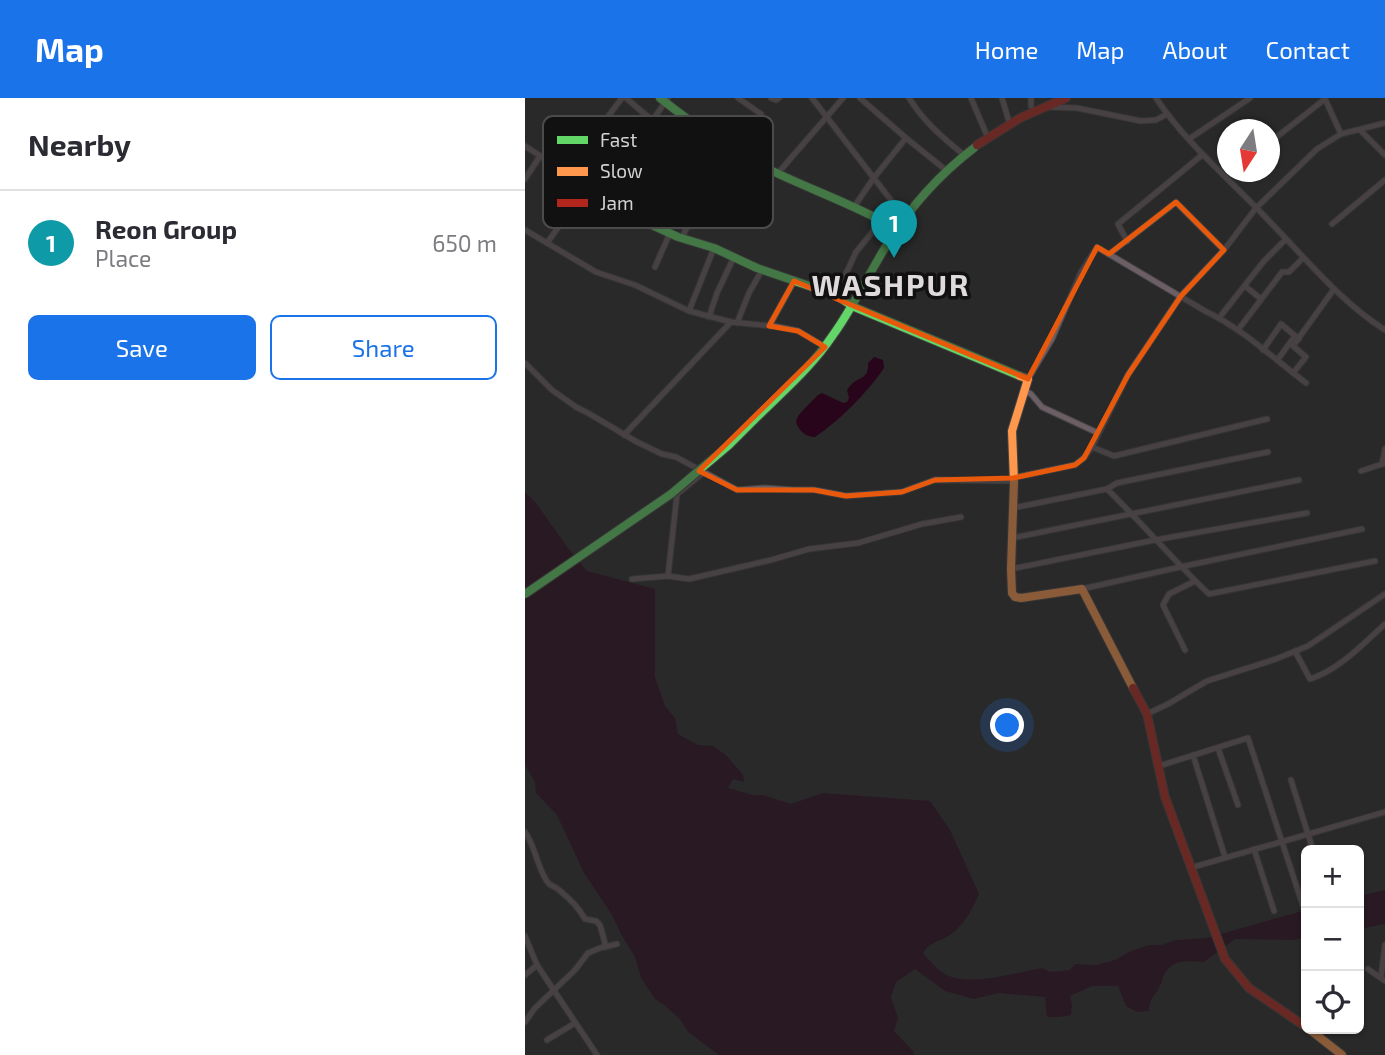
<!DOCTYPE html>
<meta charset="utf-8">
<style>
body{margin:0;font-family:"Exo 2",sans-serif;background:#f2f2f3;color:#2b2b33}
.controls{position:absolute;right:21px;bottom:21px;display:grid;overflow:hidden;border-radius:10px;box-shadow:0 2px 5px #0004}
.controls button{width:63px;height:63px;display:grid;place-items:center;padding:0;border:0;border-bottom:2px solid #e1e1e2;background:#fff;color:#2b2b33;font:35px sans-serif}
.compass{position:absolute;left:692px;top:21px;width:63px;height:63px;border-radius:50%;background:#fff;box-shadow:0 2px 5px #0004;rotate:192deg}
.you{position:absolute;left:483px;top:628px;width:24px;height:24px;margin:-18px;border:5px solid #fff;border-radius:50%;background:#1a73e8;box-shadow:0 0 0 10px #1a73e833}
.badge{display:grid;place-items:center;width:46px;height:46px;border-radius:50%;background:#1a73e8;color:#fff;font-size:23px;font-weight:700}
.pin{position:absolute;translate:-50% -58px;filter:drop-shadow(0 2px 4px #0008)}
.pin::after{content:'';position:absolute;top:37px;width:24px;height:21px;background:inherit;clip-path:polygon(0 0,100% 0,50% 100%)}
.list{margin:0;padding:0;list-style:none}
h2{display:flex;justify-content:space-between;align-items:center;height:91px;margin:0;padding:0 28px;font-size:30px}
h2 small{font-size:23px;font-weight:400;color:#7c7c81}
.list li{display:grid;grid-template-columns:46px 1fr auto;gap:21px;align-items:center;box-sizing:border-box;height:105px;padding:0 28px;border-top:2px solid #e1e1e2}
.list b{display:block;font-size:26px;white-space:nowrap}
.list p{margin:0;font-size:23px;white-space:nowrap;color:#7c7c81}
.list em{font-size:23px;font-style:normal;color:#7c7c81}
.actions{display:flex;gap:14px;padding:21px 28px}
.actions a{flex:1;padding:16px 0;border:2px solid #1a73e8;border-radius:10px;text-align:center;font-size:24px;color:#1a73e8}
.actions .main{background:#1a73e8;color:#fff}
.icon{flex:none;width:38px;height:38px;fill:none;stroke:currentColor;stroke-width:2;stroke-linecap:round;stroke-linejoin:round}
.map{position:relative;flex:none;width:860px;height:957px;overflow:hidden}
header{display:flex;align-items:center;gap:42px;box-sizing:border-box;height:98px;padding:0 35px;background:#1a73e8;color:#fff}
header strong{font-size:33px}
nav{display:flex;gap:38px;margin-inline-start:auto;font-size:24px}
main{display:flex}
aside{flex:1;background:#fff}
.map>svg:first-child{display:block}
</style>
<header>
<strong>Map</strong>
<nav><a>Home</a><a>Map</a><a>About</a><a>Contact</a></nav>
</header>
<main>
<aside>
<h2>Nearby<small></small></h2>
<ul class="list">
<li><span class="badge" style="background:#0f9aa8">1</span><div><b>Reon Group</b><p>Place</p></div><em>650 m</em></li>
</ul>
<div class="actions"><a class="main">Save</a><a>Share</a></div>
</aside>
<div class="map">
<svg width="860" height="957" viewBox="0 0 860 957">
<rect width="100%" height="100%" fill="#2a2929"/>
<g fill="#28051a">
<path d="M349,259L358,262L359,270C343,294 313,324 290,339C281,339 274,333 271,324L273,318L279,311L293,297L297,295L318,305L322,304L324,300L322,292C332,276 344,284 343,265Z"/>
<path d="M0,394L11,405L43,450L62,473L130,491V579L140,608L150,620L153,636L173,647L188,648L201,657L218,677L219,684L208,681L203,690L228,697H238L266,706L298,695L405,703L425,732L454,796C446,814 437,831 420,840C410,845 404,845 398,855C404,862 411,870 418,875C442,890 490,875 517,870L525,874L545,872L550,866L571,867L590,862L604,854L624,847H636L651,842L681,840L781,812V839L769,842L710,841L679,864C663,863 647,861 639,877C637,881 637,884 635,888C629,900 625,898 624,913L612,914L601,908L593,888H567L545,898L547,907L546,917L535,919H522L520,899L474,895L449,901L420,893L390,871L371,884L366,899L373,920L369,933L388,953L389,957H194L163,934L155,921L138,906L130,901L116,880L110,859L97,838L87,817L59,775L32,717L11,695L10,684L0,667Z"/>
<polygon points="860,792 860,826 834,831 834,798"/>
</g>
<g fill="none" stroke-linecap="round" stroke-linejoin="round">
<defs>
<g id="street">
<polyline points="101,0 128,23"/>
<polyline points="246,0 251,2 254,0"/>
<polyline points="287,0 379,119"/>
<path d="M384,0C399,24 418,40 439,57"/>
<polyline points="446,0 463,40"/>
<polyline points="477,0 485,27"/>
<polyline points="506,0 506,8"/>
<path d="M631,0C663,48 708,84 747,126C783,163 816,204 860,232"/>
<polyline points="800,1 816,36"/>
<polyline points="521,9 552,10 616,23 631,22 642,16"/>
<polyline points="835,32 860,57"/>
<polyline points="381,40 422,73"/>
<polyline points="664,41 725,0"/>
<polyline points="744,45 800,1"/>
<polyline points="0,48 48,79 72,33 97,0"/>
<polyline points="208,51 236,16 213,0"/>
<polyline points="253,75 318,0"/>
<polyline points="0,81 15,58"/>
<polyline points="83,104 98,71 116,39 143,0"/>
<polyline points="329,109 348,81 381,40 335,0"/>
<polyline points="807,126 860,82"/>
<polyline points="135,131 158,79"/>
<polyline points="0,132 71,174 110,187 164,213 206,224 248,228 273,233 300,249"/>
<polyline points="157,140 181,88"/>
<polyline points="602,143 593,126 677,57"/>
<polyline points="22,145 62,89"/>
<polyline points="584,156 651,104 699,152"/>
<polyline points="130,169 145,135"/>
<polyline points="720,188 736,201"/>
<polyline points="311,197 331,154 345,137 355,121"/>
<polyline points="164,213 189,150"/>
<polyline points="184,219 192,195 209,159"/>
<polyline points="694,220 739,163 761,141"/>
<polyline points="212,225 224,195 237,172"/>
<polyline points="244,228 269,183"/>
<polyline points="713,232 757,174 764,174 778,160"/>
<polyline points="738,252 756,226 774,241"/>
<polyline points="753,261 770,238"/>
<polyline points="0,265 27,292 51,309 63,315 112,344 137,356 151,359 212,392 240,390 269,392 289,392 321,398 377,394 410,382 489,383"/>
<polyline points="768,275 781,259 768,248 809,191"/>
<path d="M503,281L527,241L556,174L572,149L680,213C718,231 748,260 781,285"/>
<polyline points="499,292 506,296 517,309 573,335"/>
<polyline points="99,337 206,224"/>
<polyline points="567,349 589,358 742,321"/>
<polyline points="857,366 860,351"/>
<polyline points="836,373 860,365"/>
<polyline points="488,380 550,367 559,360 567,349 603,277 656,198 699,152 731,110 792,51 816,36 860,25"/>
<path d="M582,391C617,425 648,462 684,496L850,463"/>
<polyline points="488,410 582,391 592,385 743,354"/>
<polyline points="487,440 774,382"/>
<polyline points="486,471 630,442 782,415"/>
<polyline points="143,478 152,396 178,375"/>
<polyline points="107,481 143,478 164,481 246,462 284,451 333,445 397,426 436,419"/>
<polyline points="557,491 655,469 837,431"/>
<polyline points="660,552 638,507 644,496 670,483"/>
<path d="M770,553L785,581C814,572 838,546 860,526"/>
<polyline points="622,616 643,606 682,583 751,561 783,548 860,496"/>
<polyline points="693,650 713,707"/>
<polyline points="668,657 700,759"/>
<polyline points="634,668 723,640 778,808 781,808"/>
<polyline points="766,682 788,752"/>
<path d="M0,734C11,749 13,774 24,786C27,788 31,789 34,792C44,800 54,810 60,821L71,823L75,827L81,849"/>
<polyline points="729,751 749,813"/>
<polyline points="665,770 860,714"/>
<polyline points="0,838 12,867 72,957"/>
<polyline points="843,871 860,883"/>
<polyline points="0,877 12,867"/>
<polyline points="856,879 860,847"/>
<polyline points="0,924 10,910 50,872 63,855 75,850 92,846"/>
<polyline points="22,942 50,925"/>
</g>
<g id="fast">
<path d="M135,0C168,26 201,50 239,69C283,91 329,106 372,131"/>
<polyline points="48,79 93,111 118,123 153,139 189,150 232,170 311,197 327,208 495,278"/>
<path d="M228,323C256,295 286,270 308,237C329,208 344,175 363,145C386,108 415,76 449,50"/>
</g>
<g id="slow">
<polyline points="495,278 503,281 487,333 489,383 486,471 487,495 490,499 496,500 557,491 608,590"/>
<polyline points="784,931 817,957"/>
</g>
<g id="jam">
<polyline points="452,47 495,20 541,0"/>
<polyline points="608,590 622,616 640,699 700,861 724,890 781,929"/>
</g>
</defs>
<use href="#street" stroke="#454444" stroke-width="7"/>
<use href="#fast" stroke="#454444" stroke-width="10"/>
<use href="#slow" stroke="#454444" stroke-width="10"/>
<use href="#jam" stroke="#454444" stroke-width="10"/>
<use href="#street" stroke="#6b5e64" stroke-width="5"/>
<use href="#fast" stroke="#63d668" stroke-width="8"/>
<use href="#slow" stroke="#ff974d" stroke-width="8"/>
<use href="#jam" stroke="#b3261e" stroke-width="8"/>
<defs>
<polyline id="fast-bridge" points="0,496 146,396 204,347 228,323"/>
</defs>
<use href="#fast-bridge" stroke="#454444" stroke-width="10" stroke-linecap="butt"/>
<use href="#fast-bridge" stroke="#63d668" stroke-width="8"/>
</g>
<path d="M0 0H860V957H0ZM651,104L699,152L656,198L603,277L559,360L550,367L488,380L410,382L377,394L321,398L289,392H212L174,373L300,249L273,233L244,228L269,183L503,281L572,149L584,156Z" fill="#2a2929" fill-opacity=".55" fill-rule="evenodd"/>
<path fill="none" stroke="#e8590c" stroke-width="5" stroke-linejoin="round" d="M651,104L699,152L656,198L603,277L559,360L550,367L488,380L410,382L377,394L321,398L289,392H212L174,373L300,249L273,233L244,228L269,183L503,281L572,149L584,156Z"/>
<g text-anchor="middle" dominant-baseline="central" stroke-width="7" stroke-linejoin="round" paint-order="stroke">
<g font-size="30" font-weight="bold" letter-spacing="2" fill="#dfdbdd" stroke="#121112">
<text x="366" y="186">WASHPUR</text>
</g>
</g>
<rect x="18" y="18" width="230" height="112" rx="10" fill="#121112" stroke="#4c4b4c" stroke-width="2"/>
<rect x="32" y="38" width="31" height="8" fill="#63d668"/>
<rect x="32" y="69" width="31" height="9" fill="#ff974d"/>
<rect x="32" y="101" width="31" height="8" fill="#b3261e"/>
<g font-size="19" fill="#d3d1d2">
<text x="75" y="49">Fast</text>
<text x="75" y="80">Slow</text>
<text x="75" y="112">Jam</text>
</g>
</svg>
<div class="controls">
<button>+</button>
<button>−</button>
<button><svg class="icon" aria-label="locate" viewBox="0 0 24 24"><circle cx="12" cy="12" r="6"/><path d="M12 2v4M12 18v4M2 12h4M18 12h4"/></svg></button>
</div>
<svg class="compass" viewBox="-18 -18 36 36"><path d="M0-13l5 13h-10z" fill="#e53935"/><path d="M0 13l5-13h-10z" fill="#7c7c81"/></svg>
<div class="you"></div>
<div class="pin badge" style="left:369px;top:160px;background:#0f9aa8">1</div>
</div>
</main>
